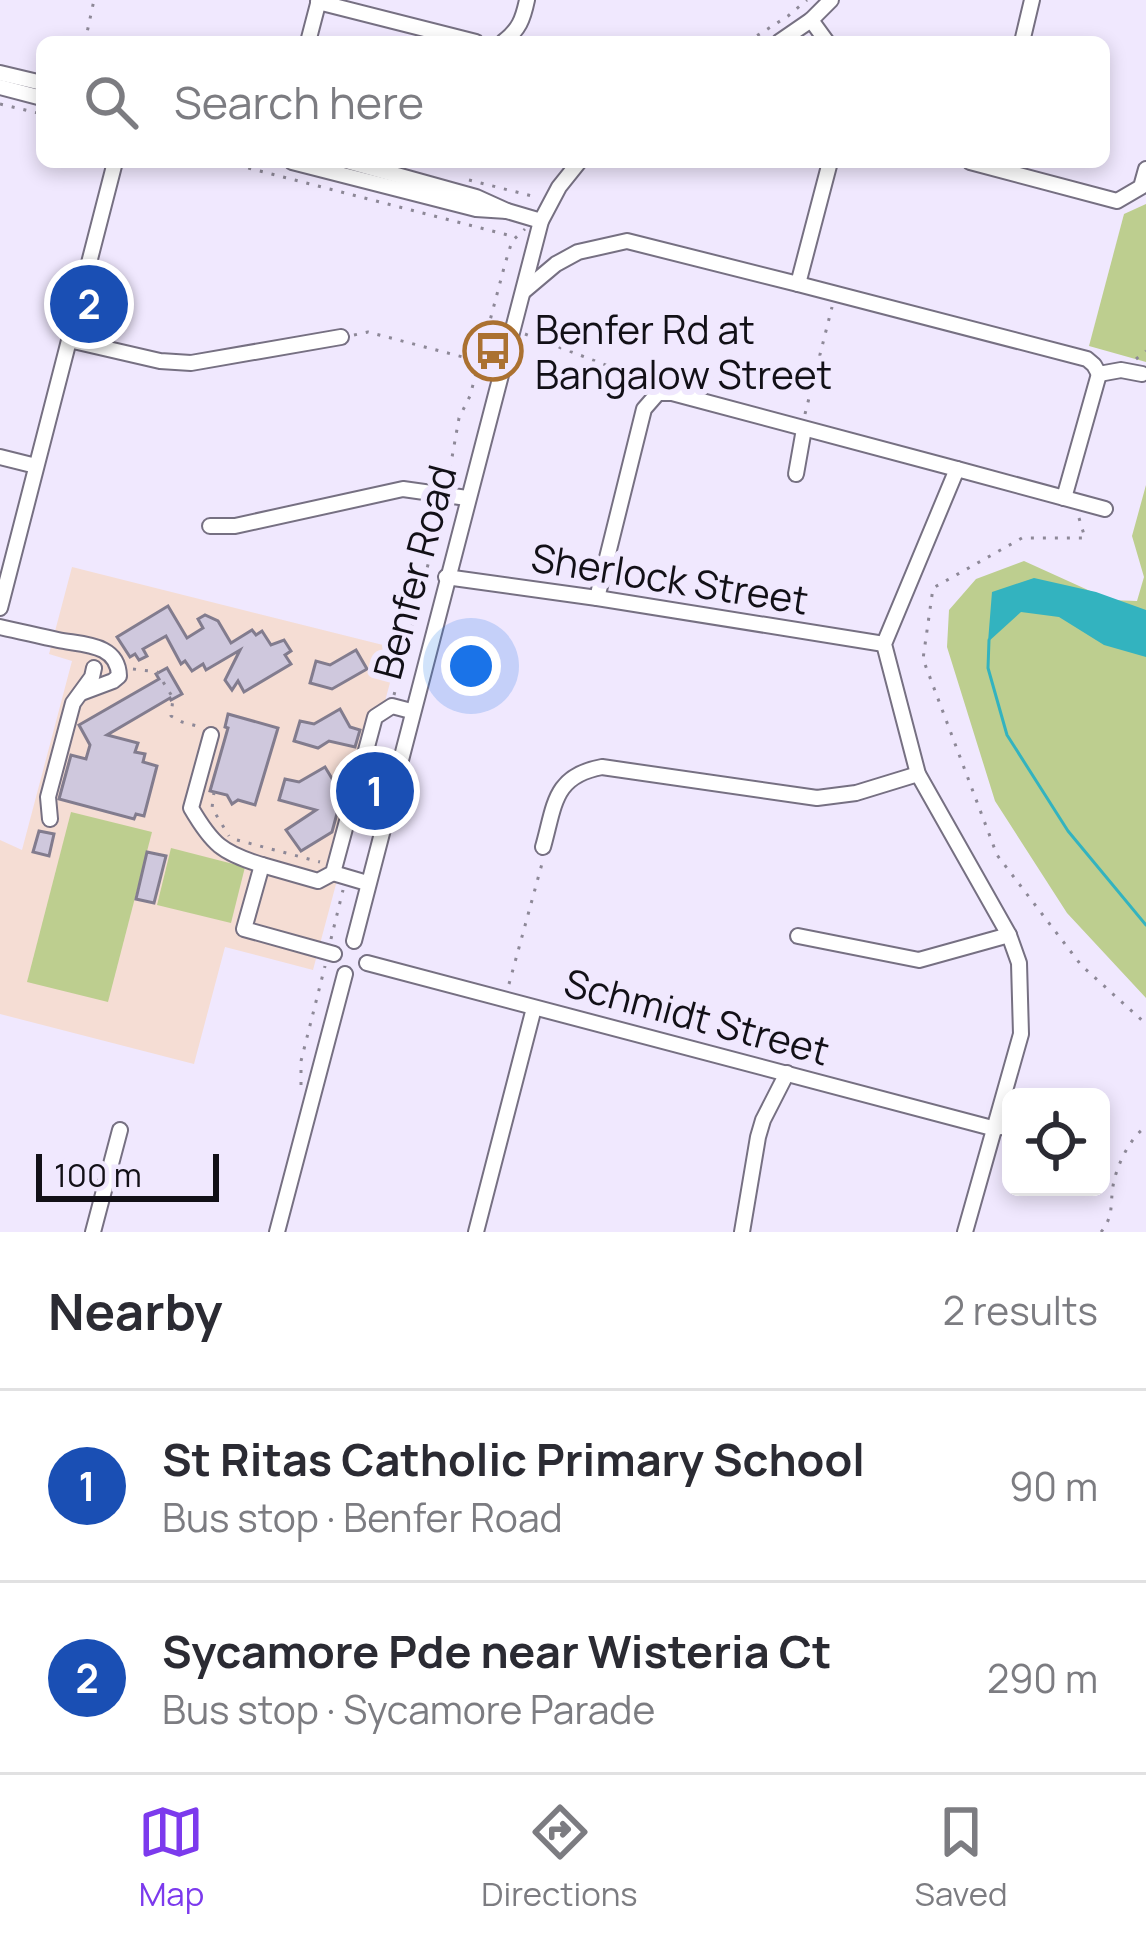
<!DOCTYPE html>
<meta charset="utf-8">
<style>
body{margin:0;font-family:Manrope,sans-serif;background:#f7f7f7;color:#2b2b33}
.controls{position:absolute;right:36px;bottom:36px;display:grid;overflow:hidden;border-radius:18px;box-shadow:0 6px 18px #0003}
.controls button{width:108px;height:108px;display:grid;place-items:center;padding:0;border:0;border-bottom:3px solid #e1e1e2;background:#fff;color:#2b2b33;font:60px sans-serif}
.scale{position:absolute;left:36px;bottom:30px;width:183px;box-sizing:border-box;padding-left:12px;border:6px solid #121017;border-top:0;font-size:33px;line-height:42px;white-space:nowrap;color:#121017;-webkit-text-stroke:9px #f0e8fe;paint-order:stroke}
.you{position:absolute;left:471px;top:666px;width:42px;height:42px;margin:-30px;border:9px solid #fff;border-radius:50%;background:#1a73e8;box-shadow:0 0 0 18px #1a73e833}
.badge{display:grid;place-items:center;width:78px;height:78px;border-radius:50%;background:#7c3aed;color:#fff;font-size:39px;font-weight:700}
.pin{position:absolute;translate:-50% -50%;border:6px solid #fff;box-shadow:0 3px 12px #0006}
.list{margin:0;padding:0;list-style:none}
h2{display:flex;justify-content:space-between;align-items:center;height:156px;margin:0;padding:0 48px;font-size:51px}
h2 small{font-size:39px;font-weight:400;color:#7c7c81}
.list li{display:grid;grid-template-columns:78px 1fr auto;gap:36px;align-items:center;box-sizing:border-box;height:192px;padding:0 48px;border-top:3px solid #e1e1e2}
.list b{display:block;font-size:45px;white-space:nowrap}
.list p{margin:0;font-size:39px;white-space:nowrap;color:#7c7c81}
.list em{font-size:39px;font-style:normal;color:#7c7c81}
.icon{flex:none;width:66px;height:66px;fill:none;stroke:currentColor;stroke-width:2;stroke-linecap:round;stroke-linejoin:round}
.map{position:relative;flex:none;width:1146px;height:1232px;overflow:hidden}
.search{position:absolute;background:#fff;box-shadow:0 6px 18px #0003;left:36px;right:36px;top:36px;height:132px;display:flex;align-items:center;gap:30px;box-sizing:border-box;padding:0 42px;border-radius:18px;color:#7c7c81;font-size:45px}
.sheet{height:540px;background:#fff}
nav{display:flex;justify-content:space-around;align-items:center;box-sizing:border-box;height:168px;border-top:3px solid #e1e1e2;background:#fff;font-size:33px;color:#7c7c81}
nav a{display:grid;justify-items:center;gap:6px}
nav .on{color:#7c3aed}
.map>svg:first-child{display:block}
</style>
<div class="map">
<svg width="1146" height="1232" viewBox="0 0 1146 1232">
<rect width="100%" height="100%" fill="#f0e8fe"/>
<polygon fill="#f5ddd4" points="72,567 399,649 313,970 225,947 194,1064 0,1014 0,840 22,850 72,661 49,654"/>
<g fill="#bdce8f">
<polygon points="1146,204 1146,362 1089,346 1124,214"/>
<polygon points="1146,485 1146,998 1067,913 995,801 947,647 949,610 976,579 1024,561 1110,600 1137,601 1144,577 1132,536"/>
<polygon points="71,812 152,832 108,1002 27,982"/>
<polygon points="171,848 245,867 231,923 157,905"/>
</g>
<polygon fill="#33b3bf" points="1034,578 1096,592 1146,610 1146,657 1104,645 1059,617 1021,612 988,642 992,592"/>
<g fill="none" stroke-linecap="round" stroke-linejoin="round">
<polyline stroke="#33b3bf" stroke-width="3" points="989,640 988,668 1007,735 1068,831 1146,925"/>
</g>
<g fill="#cfc8dd" stroke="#827c8e" stroke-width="3">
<polygon points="168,606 187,638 203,628 198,619 205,615 218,621 231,643 252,630 256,635 262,631 271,645 284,640 291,651 285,655 291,664 244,692 238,681 232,690 225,680 240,650 206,670 203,664 192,671 185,661 181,664 166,636 143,649 147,656 139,660 135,654 130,657 117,637"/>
<polygon points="356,650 367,669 332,689 310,683 316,661 330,665"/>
<polygon points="167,668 182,694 171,700 170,698 107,735 138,743 135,752 145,754 143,762 157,766 144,816 136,814 134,819 59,799 71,755 86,759 90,745 79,725 159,679 156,674"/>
<polygon points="340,709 350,727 360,730 355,747 329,741 318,748 294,741 300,721 314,724"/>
<polygon points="228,714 278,728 255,805 238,800 232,804 227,795 210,791 228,728 225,727"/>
<polygon points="325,767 342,795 332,832 301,851 286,830 316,810 279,800 285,779 299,782"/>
<polygon points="39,831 54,834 49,856 33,852"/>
<polygon points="147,852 166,856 154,903 136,899"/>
</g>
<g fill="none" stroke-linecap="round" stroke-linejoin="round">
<defs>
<g id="minor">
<polyline points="318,2 476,42"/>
<polyline points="811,20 827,42"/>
<polyline points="308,42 319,0"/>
<path d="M503,42C519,30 523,19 527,0"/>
<polyline points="779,42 811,20 831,0"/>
<polyline points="1022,42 1032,0"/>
<polyline points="0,73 42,83"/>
<polyline points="0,87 42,98"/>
<polyline points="292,162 476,209 507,211"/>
<polyline points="350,162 476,197 507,211 541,221"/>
<polyline points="970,162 1117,201 1141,187 1146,169"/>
<polyline points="798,284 1087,359 1094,365 1099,374 1121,370 1142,374"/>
<polyline points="524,291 556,264 578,252 627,241 798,284 830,162"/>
<polyline points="69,340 160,361 191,363 341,337"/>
<polyline points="0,457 36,466"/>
<polyline points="796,474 804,429"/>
<polyline points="1064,498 1099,374"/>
<polyline points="210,526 235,526 403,489 467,498"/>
<polyline points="446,577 597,598 884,644"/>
<polyline points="597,598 644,409 658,393 672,393 957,469"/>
<polyline points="0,608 115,162"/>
<path d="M0,627C19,631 39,636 58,640C82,645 118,643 119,676L113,681L81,693"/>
<path d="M211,735L191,808C212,844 222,853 262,865"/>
<polyline points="50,819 48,797 73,703 92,677 94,668"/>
<path d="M543,847C555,805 553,776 602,767L817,798L856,793L918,774"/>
<polyline points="333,873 367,883"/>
<polyline points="798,936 919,960 1009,935"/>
<polyline points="354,941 541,221 559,187 579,162"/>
<polyline points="334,954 244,929 262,865 318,881 333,873 375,717 392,706 411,711"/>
<polyline points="367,963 992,1128 1011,1126"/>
<polyline points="93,1232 120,1130"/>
<polyline points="277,1232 345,974"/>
<polyline points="476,1232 534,1008"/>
<polyline points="742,1232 758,1137 763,1120 787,1073"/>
<polyline points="965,1232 1021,1034 1019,963 1009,935 918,774 884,644 957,469 1105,509"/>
</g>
</defs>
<use href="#minor" stroke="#767082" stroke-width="18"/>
<g stroke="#8d8897" stroke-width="3" stroke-dasharray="3 9" stroke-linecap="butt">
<polyline points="85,42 94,0"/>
<polyline points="747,42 788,16 807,0"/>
<polyline points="0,104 42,114"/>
<polyline points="225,162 508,235 512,240"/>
<polyline points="469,180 532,196"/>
<polyline points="525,334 650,382"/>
<polyline points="354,335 368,332 478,361"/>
<polyline points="1136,359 1146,351"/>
<polyline points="805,414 832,307"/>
<polyline points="448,480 459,418 470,396 505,264 512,241 525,229"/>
<polyline points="1079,518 1085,538 1022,538 933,588 923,659 997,855 1081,965 1146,1024"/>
<polyline points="133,669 157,672 173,698 171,716 182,722 201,727"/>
<polyline points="394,695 443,507"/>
<polyline points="214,792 212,808 229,836"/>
<polyline points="237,840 320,862"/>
<polyline points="331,939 343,890"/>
<polyline points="509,984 543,860"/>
<polyline points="301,1085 301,1061 325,966"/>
<path d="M1101,1232C1114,1216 1110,1205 1113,1186C1116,1167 1130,1137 1146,1127"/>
</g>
<use href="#minor" stroke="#fff" stroke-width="14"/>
</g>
<defs>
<symbol id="bus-ring" viewBox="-11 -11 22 22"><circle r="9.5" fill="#f0e8fe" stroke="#ab7131" stroke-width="1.5"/><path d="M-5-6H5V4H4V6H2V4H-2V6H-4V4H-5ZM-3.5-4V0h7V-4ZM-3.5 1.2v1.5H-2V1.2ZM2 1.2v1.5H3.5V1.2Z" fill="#ab7131"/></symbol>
</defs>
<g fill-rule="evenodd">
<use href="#bus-ring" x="460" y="318" width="66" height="66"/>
</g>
<g text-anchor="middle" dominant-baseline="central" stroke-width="12" stroke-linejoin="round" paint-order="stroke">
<g font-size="39" fill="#121017" stroke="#f0e8fe" text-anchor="start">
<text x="535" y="329">Benfer Rd at<tspan x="535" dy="45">Bangalow Street</tspan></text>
</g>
<g font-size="39" fill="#121017" stroke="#f0e8fe">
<text transform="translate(414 572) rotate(-75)">Benfer Road</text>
<text transform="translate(670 578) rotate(9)">Sherlock Street</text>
<text transform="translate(697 1016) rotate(15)">Schmidt Street</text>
</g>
</g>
</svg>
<div class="controls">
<button><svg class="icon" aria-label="locate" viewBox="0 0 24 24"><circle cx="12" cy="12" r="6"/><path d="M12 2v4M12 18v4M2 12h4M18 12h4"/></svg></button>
</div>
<div class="scale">100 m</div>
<div class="you"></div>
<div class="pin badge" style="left:375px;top:791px;background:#1a4fb4">1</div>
<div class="pin badge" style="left:89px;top:304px;background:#1a4fb4">2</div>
<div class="search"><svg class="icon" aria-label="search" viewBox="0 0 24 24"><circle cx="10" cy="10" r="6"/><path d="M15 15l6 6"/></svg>Search here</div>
</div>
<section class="sheet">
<h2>Nearby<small>2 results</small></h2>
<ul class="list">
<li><span class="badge" style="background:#1a4fb4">1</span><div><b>St Ritas Catholic Primary School</b><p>Bus stop · Benfer Road</p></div><em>90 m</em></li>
<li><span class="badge" style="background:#1a4fb4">2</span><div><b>Sycamore Pde near Wisteria Ct</b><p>Bus stop · Sycamore Parade</p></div><em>290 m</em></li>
</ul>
</section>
<nav>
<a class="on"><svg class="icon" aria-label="map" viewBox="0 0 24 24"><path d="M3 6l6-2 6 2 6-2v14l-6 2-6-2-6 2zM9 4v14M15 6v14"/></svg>Map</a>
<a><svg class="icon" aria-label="directions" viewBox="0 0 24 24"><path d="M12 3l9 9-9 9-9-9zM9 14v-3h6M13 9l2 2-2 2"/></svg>Directions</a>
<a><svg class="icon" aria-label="saved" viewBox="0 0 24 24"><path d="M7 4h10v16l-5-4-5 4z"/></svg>Saved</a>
</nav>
